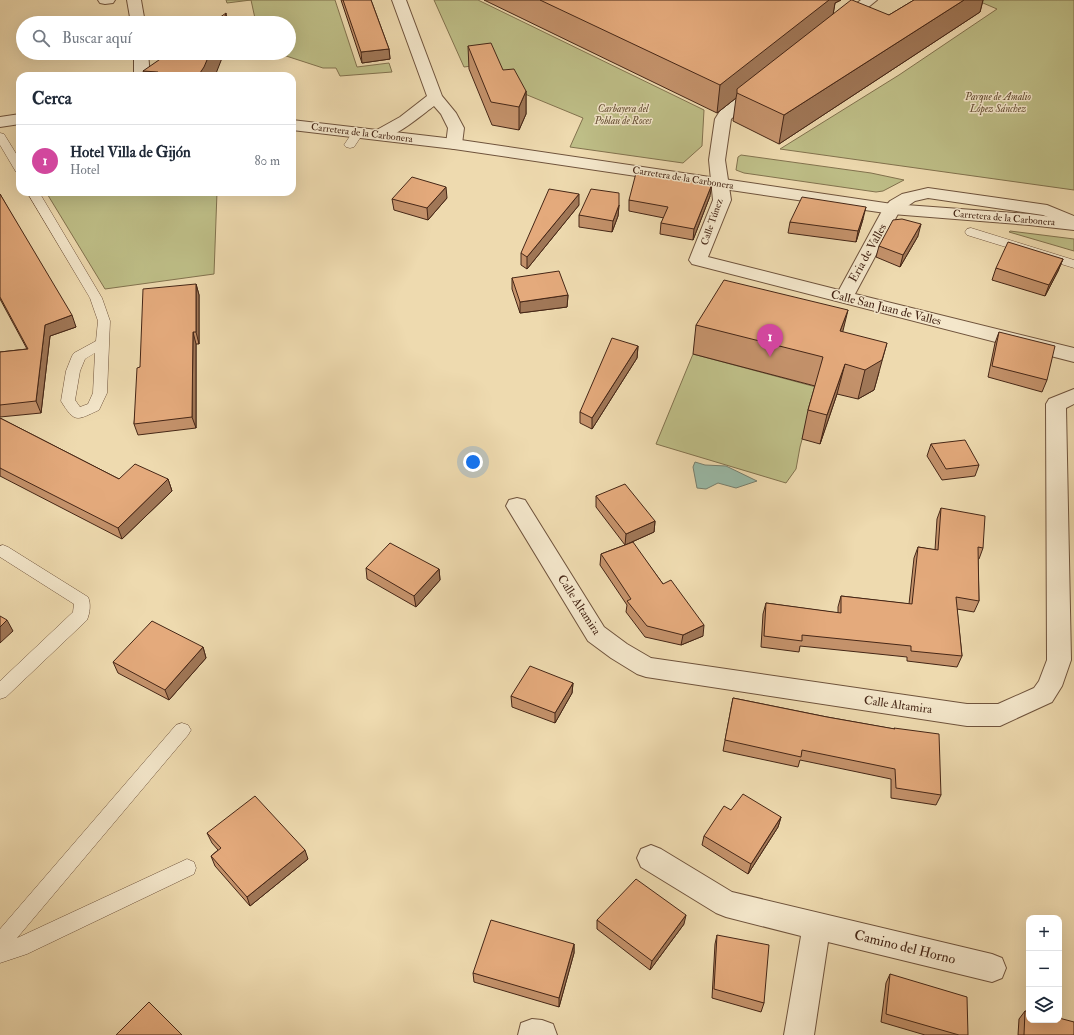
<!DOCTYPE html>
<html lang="es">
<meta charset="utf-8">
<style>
body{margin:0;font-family:"IM FELL Double Pica",serif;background:#f2f2f3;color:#1f2937}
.controls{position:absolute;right:12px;bottom:12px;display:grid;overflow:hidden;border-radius:8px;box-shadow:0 4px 16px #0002}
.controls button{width:36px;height:36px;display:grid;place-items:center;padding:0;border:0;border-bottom:1px solid #e0e1e3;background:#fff;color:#1f2937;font:20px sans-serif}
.you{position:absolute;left:473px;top:462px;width:14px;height:14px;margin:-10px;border:3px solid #fff;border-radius:50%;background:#1a73e8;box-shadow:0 0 0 6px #1a73e833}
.badge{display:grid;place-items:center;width:26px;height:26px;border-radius:50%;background:#7c3aed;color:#fff;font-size:13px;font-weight:700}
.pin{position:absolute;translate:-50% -33px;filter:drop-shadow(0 1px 2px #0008)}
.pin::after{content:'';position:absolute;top:21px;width:14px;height:12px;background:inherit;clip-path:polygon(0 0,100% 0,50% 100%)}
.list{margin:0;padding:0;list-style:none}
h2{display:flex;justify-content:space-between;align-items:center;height:52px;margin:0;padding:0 16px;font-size:17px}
h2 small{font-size:13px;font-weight:400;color:#747a83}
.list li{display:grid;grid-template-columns:26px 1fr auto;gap:12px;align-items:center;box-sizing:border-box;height:72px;padding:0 16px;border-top:1px solid #e0e1e3}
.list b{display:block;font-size:15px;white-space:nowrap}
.list p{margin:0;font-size:13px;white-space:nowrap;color:#747a83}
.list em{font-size:13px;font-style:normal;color:#747a83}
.icon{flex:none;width:22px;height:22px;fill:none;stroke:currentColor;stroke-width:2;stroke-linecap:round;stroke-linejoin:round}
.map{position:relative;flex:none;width:1074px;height:1035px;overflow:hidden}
.search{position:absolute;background:#fff;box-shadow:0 4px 16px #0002;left:16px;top:16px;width:280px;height:44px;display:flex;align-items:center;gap:10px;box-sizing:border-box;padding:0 14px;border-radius:22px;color:#747a83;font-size:15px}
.panel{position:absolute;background:#fff;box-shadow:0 4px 16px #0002;left:16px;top:72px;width:280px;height:124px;border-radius:12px}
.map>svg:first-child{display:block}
</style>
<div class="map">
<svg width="1074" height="1035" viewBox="0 0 1074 1035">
<rect width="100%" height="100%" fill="#eedaaf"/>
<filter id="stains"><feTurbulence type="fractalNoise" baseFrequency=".005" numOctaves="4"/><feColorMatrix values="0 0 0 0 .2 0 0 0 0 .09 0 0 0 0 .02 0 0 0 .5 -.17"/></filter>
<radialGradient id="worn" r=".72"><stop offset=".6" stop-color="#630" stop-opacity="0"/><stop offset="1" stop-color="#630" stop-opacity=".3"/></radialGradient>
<g fill="#bebe87" stroke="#82724e">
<polygon points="226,0 335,0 357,67 389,63 392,72 340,76 336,68 323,68 277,53 289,53 289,23 256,23 251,0 227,3"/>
<polygon points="434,0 478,0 704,110 702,146 683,163 570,147 583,118 503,85 495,63 464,67"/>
<polygon points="976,0 1074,0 1074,190 780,149 899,75 997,9"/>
<polygon points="741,155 871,173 904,180 883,191 876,192 744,173 736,170 738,157"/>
<polygon points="46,192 217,192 214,274 105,289"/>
<polygon points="1010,231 1074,239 1074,251 1009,232"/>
<polygon points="693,354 816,387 800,447 796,469 786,483 656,444"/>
</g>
<polygon fill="#99bba9" stroke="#777f6e" points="695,462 705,465 726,466 757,481 736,488 718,483 706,489 697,488 693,467"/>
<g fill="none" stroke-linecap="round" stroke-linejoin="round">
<defs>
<g id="service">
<polygon points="358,129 364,132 354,147 350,148 346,147 344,145 354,130"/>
<polygon points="0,133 4,134 20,160 20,173 16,172 0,145"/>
<path d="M27,192H39L102,298L110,321L107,393L99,410C77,420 75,424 61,401L66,371L72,356L74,353L96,341L98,321L90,298ZM95,353L93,393L88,404L80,407L75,400L80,371L85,359Z"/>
<polygon points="971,228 1074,260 1074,268 967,235 965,232 967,229"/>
<path d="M3,545L8,547L88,597C91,603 90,613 87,620L6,697L0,699V681L73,612L74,604L0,557V546Z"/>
<polygon points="182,723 188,725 191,730 188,735 17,938 187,859 194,862 196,868 194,874 27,954 0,963 0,929 176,725"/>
</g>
<g id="minor">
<polygon points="98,0 115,0 113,3 105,4 100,3"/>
<polygon points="127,0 141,0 145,23 131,23"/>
<path d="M392,0H406L442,96L456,113L464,128L462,144L460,147L454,149L448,147L446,144L448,128L441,114L434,106C420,116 391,143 373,138L371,135L373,132L400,117L427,96Z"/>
<polygon points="861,0 877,0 845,26 840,27 835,26 833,23 835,20"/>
<polygon points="134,53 148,53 150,76 134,76"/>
<polygon points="758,83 763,85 766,88 763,91 731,119 725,160 731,200 708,257 839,290 883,209 890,201 902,194 928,188 1047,205 1074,216 1074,228 1043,215 928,198 915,201 899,212 855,294 1074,348 1074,362 692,264 689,260 713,200 709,160 715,119 720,111 753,85"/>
<polygon points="1074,389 1074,404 1066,408 1071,660 1062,686 1052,702 1000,726 967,726 646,677 637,674 611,658 588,641 506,506 509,500 517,498 525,500 604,627 627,644 651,658 967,704 998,704 1034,688 1039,681 1047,660 1046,404 1049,399"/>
<polygon points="651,845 661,849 732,892 992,954 1002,958 1006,968 1002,978 992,982 828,942 814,1035 784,1035 801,936 726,917 716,913 641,867 637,858 641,849"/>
<polygon points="532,1019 542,1020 553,1024 557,1035 518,1035 521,1023"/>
</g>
<g id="tertiary">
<polygon points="20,114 20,124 0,127 0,117"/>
<polygon points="292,120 454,139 892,204 1029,214 1074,220 1074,230 1029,225 892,214 454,149 292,130"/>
</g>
</defs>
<use href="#service" stroke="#6f533c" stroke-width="1"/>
<use href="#minor" stroke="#6f533c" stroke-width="2"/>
<use href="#tertiary" stroke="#6f533c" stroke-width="2"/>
<use href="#service" fill="#f4e7cb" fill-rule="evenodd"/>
<use href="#minor" fill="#f4e7cb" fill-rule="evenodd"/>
<use href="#tertiary" fill="#f4e7cb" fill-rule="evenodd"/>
</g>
<g fill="#c4926b" stroke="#452616">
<polygon points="341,0 371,0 389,49 390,59 362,63"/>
<polygon points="484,0 841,0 835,3 833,14 889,15 914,0 983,0 980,12 779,144 733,121 736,98 717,113"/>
<polygon points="468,46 526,91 526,114 519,130 492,125 469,69"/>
<polygon points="143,71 215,76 145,76"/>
<polygon points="0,194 76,327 50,336 41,413 0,417 0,352 27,349 0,299"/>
<polygon points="710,196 693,240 660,234 661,223 664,218 629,211 629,200"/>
<polygon points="447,198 428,220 394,210 392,199"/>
<polygon points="579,205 527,269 521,265 521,253"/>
<polygon points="619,205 618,216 612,232 579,227 579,215"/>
<polygon points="863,219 856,242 788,233 790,222"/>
<polygon points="918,236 900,267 876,257 879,246"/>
<polygon points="1063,259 1058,271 1045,296 992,280 996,268"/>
<polygon points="512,278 568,295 567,307 520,313 512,289"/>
<polygon points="196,284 199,295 199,344 196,344 196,428 138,435 134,424 140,367"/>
<polygon points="696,325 842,332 879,372 874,390 858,399 837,394 820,444 802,439 808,410 815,386 693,354"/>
<polygon points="999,332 1047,380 1042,392 988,377 995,343"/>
<polygon points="638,346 637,358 592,429 580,423 580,412"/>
<polygon points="0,418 119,479 168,479 172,491 122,539 0,476"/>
<polygon points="931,444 979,465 975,476 942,480 927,456"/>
<polygon points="596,496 655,521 654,532 632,542 663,584 703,636 681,645 645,637 626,612 627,605 600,565 601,554 625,545 596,507"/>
<polygon points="941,508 983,548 979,559 978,559 979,601 974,612 957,609 962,656 957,667 907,661 907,657 800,646 799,652 761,647 763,614 766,603 838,613 838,607 841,596 909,604 914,558 918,547 935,550 937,519"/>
<polygon points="366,568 439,569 440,580 416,607 367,579"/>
<polygon points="203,647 206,658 169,700 118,673 113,662"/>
<polygon points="573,683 572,693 555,723 512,707 511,696"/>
<polygon points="733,698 827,717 894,729 894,728 941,795 936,805 891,798 891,779 800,760 798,767 723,751"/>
<polygon points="731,810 781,817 778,827 748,874 702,845 704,836"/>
<polygon points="207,833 308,859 250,906 215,866 211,856 218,850 212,843"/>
<polygon points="597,920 684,924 650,970 597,929"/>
<polygon points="717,935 764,1003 761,1012 712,998 715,944"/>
<polygon points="574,944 574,953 559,1007 474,982 473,973"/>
<polygon points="890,974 968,1035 925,1035 881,1022 886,983"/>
<polygon points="1025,1011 1074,1035 1018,1035 1019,1019"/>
</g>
<g fill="#a07757" stroke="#452616">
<polygon points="818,0 841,0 835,3 832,21 737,93 736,98 717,113 720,85"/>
<polygon points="964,0 983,0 980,12 779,144 784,115"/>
<polygon points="226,13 228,23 222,23"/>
<polygon points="389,49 390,59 362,63 361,52"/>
<polygon points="210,53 224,53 215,76 198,76"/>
<polygon points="526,91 526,114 519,130 519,107"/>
<polygon points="712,184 710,196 693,240 694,229"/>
<polygon points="446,187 447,198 428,220 427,208"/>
<polygon points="579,194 579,205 527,269 527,257"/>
<polygon points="619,205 618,216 612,232 613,221"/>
<polygon points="866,207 863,219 856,242 858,231"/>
<polygon points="921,224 918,236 900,267 903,255"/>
<polygon points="1063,259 1058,271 1045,296 1049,285"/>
<polygon points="196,284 199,295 199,344 196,332"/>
<polygon points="568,295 567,307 520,313 520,302"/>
<polygon points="848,310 841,339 840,331"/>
<polygon points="72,315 76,327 50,336 41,413 36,401 45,325"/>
<polygon points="193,332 196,344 196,428 192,417"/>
<polygon points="887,343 874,390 858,399 865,370"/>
<polygon points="638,346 637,358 592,429 592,418"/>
<polygon points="845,364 837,394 820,444 827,415"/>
<polygon points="168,479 172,491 122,539 118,528"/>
<polygon points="655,521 654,532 625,545 626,534"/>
<polygon points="439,569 440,580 416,607 414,596"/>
<polygon points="7,620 13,631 0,643 0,627"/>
<polygon points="704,625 703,636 681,645 683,635"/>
<polygon points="203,647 206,658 169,700 165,690"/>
<polygon points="573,683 572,693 555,723 555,713"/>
<polygon points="781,817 778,827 748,874 751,864"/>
<polygon points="305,850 308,859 250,906 247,897"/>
<polygon points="686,915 684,924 650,970 652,961"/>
<polygon points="574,944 574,953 559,1007 559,998"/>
</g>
<g fill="#e4aa7c" stroke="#452616">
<polygon points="343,0 371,0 389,49 361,52"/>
<polygon points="540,0 829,0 720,85"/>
<polygon points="851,0 852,0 889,15 914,0 964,0 784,115 737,93 737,89"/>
<polygon points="226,13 222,23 212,23"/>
<polygon points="491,43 503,70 514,69 526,91 519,107 491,102 468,46"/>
<polygon points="169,53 210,53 204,67 198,76 155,76 158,72 143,71"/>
<polygon points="636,173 712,184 694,229 661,223 668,207 629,200"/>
<polygon points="412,177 446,187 427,208 392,199"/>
<polygon points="549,189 579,194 527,257 521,253"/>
<polygon points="591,189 619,193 619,205 613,221 579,215"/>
<polygon points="0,194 72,315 45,325 36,401 0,405 0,352 28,349 0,297"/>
<polygon points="802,197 866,207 858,231 790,222"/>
<polygon points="902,219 921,224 903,255 879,246 893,220"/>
<polygon points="1008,242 1063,259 1049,285 996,268"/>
<polygon points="559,271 568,295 520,302 512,278"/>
<polygon points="724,280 848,310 840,331 887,343 882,360 865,370 845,364 827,415 808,410 823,357 696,325"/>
<polygon points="196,284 196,332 193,332 192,417 134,424 137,368 140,367 143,289"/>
<polygon points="999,332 1055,346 1047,380 992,366"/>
<polygon points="612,338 638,346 592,418 580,412"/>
<polygon points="0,418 119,479 135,464 168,479 118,528 0,468"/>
<polygon points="965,440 979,465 946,469 931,444"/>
<polygon points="625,484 655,521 626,534 596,496"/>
<polygon points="941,508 985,516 983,548 978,547 979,601 956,597 962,656 911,651 911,646 802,635 802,641 764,636 766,603 841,613 841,596 912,604 918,547 938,550"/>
<polygon points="633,542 663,584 671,580 704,625 683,635 647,626 627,601 631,599 601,554"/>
<polygon points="390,543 439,569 414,596 366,568"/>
<polygon points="0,616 7,620 0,627"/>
<polygon points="152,621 203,647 165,690 113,662"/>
<polygon points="530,666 573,683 555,713 511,696"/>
<polygon points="733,698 827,717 895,729 894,728 939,734 941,795 896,788 895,769 802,750 801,757 725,740"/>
<polygon points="743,794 781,817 751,864 704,836 724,806 731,810"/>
<polygon points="255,796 305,850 247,897 211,856 221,848 207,833"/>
<polygon points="636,879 686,915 652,961 597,920"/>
<polygon points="491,920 574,944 559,998 473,973"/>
<polygon points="717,935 769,945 764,1003 714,989"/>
<polygon points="890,974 967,997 968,1035 959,1035 886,1014"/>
<polygon points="149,1002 182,1035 116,1035"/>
<polygon points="1025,1011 1029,1012 1029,1020 1059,1020 1059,1018 1074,1022 1074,1035 1024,1035"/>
</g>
<g text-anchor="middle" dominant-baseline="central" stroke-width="3" stroke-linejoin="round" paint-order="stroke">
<g font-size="10" font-style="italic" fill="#634c32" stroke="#f4e7cb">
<text x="998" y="97">Parque de Amalio<tspan x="998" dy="12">López Sánchez</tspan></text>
<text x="623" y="109">Carbayera del<tspan x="623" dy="12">Poblau de Roces</tspan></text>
</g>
<g font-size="10" fill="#452616" stroke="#f4e7cb">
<text transform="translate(362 133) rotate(7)">Carretera de la Carbonera</text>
<text transform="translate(683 178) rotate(9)">Carretera de la Carbonera</text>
<text transform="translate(1004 218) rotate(5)">Carretera de la Carbonera</text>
<text transform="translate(712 222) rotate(-71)">Calle Túnez</text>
</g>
<g font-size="12" fill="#452616" stroke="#f4e7cb">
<text transform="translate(868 253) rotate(-61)">Eria de Valles</text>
<text transform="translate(886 308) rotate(14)">Calle San Juan de Valles</text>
<text transform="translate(579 605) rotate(57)">Calle Altamira</text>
<text transform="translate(898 705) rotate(8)">Calle Altamira</text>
</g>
<g font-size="14" fill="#452616" stroke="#f4e7cb">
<text transform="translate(905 947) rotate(14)">Camino del Horno</text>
</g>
</g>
<rect width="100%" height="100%" filter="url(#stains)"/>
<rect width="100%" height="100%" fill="url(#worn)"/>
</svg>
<div class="controls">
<button>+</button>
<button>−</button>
<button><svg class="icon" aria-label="layers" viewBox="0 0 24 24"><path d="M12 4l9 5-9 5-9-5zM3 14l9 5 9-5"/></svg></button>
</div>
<div class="you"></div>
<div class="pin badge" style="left:770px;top:357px;background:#d1479c">1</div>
<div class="search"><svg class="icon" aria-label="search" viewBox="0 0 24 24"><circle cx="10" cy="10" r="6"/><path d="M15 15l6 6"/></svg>Buscar aquí</div>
<section class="panel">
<h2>Cerca<small></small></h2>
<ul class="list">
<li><span class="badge" style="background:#d1479c">1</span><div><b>Hotel Villa de Gijón</b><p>Hotel</p></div><em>80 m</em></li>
</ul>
</section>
</div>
